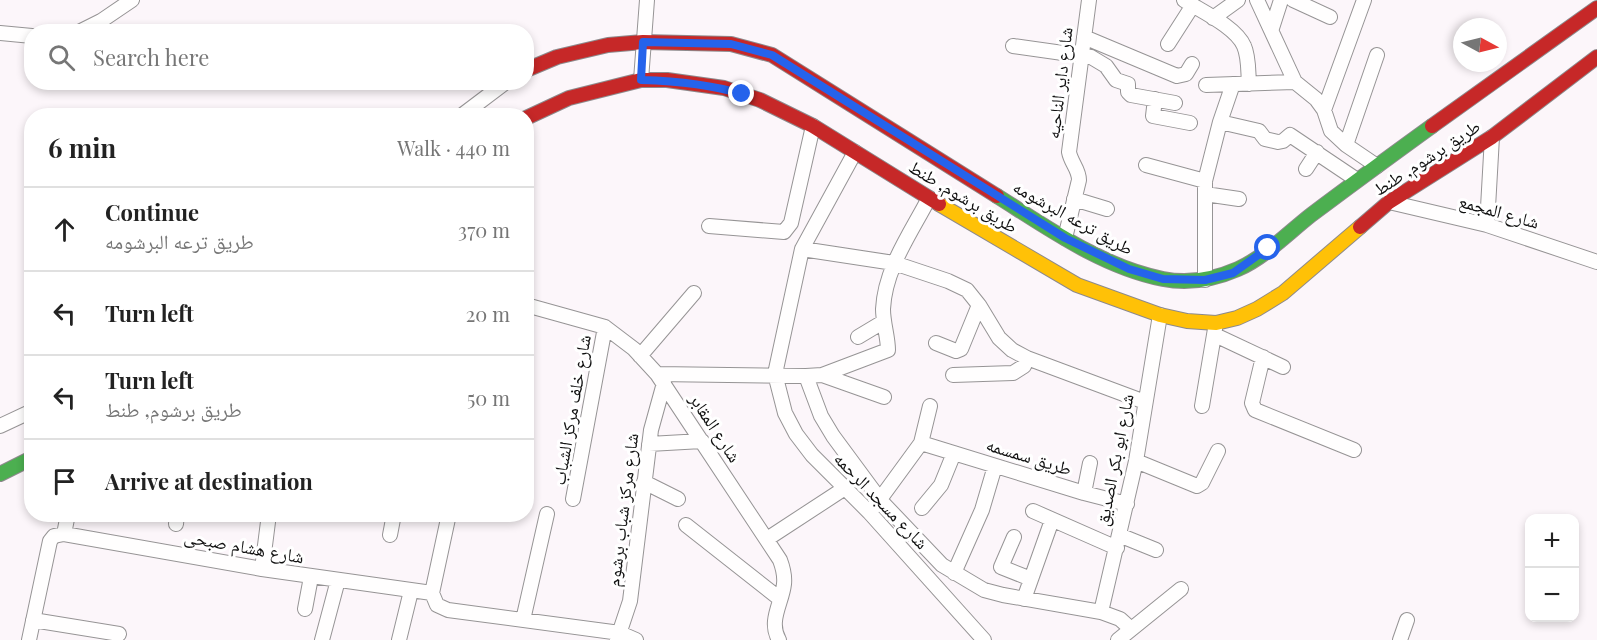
<!DOCTYPE html>
<html lang="en">
<head>
<meta charset="utf-8">
<style>
  :root { --surface:#fff; --page:#f6f6f6; --text:#222; --muted:#767676; --line:#e0e0e0 }
  body { margin:0; font-family:"Playfair Display","Noto Naskh Arabic",serif; background:var(--page); color:var(--text) }
  .controls { position:absolute; right:18px; bottom:18px; display:grid; overflow:hidden; border-radius:12px; box-shadow:0 3px 9px #0003 }
  .controls button { width:54px; height:54px; display:grid; place-items:center; padding:0; border:0; border-bottom:2px solid var(--line); background:var(--surface); color:var(--text); font:30px sans-serif }
  .compass { position:absolute; left:1453px; top:18px; width:54px; height:54px; border-radius:50%; background:var(--surface); box-shadow:0 3px 9px #0003; rotate:97deg }
  .stop { position:absolute; width:18px; height:18px; margin:-14px; border:4px solid #2563eb; border-radius:50%; background:#fff }
  .stop.end { background:#2563eb; border-color:#fff; box-shadow:0 2px 6px #0008 }
  .list { margin:0; padding:0; list-style:none }
  h2 { display:flex; justify-content:space-between; align-items:center; height:78px; margin:0; padding:0 24px; font-size:26px }
  h2 small { font-size:20px; font-weight:400; color:var(--muted) }
  .list li { display:grid; grid-template-columns:39px 1fr auto; gap:18px; align-items:center; box-sizing:border-box; height:84px; padding:0 24px; border-top:2px solid var(--line) }
  .list b { display:block; font-size:22px; white-space:nowrap }
  .list p { margin:0; font-size:20px; white-space:nowrap; color:var(--muted) }
  .list em { font-size:20px; font-style:normal; color:var(--muted) }
  .icon { flex:none; width:33px; height:33px; fill:none; stroke:currentColor; stroke-width:2; stroke-linecap:round; stroke-linejoin:round }
  .map { position:relative; flex:none; width:1597px; height:640px; overflow:hidden }
  .search { position:absolute; background:var(--surface); box-shadow:0 3px 9px #0003; left:24px; top:24px; width:510px; height:66px; display:flex; align-items:center; gap:15px; box-sizing:border-box; padding:0 21px; border-radius:24px; color:var(--muted); font-size:22px }
  .panel { position:absolute; background:var(--surface); box-shadow:0 3px 9px #0003; left:24px; top:108px; width:510px; height:414px; border-radius:24px }
  .map>svg:first-child { display:block }
</style>
</head>
<body>
<div class="map">
<svg width="1597" height="640" viewBox="0 0 1597 640">
  <rect width="100%" height="100%" fill="#fcf6fa"/>
  <g fill="none" stroke-linecap="round" stroke-linejoin="round">
    <defs>
      <path id="street" d="M 1184,0 C 1201,11 1236,27 1244,46 C 1249,57 1248,71 1249,84
        M 1257,0 L 1295,82 L 1316,99 L 1324,110 L 1331,131 L 1346,145 L 1377,166
        M 1293,0 L 1330,17
        M 1213,18 L 1238,0
        M 1272,28 L 1281,0
        M 79,32 L 101,21 L 132,0
        M 0,33 L 32,36
        M 1084,37 L 1177,76 L 1186,74 L 1192,64
        M 1168,44 L 1193,5
        M 1013,46 L 1091,57 L 1106,66 L 1116,80 L 1128,84 L 1128,92 L 1131,95 L 1175,103
        M 641,80 L 647,0
        M 1206,85 L 1295,82
        M 1155,99 L 1153,116 L 1190,123
        M 1324,110 L 1364,0
        M 461,116 L 506,82
        M 1220,122 L 1259,131 L 1265,139 L 1278,142 L 1283,141 L 1290,135 L 1357,180
        M 1346,145 L 1377,55
        M 855,152 L 802,249 L 775,374 L 785,413 L 796,434 L 812,455 L 869,512 L 984,640
        M 1146,165 L 1205,181
        M 1306,169 L 1317,152
        M 1205,194 L 1239,199
        M 1074,199 L 1107,209
        M 1389,202 L 1487,225 L 1597,262
        M 1487,225 L 1492,137
        M 709,226 L 784,232 L 791,223 L 813,126
        M 1065,238 L 1079,180 C 1079,169 1071,163 1069,152 L 1089,0
        M 802,249 L 894,263 L 948,281 L 967,290 L 979,305 L 999,338 L 1012,350 L 1027,358 L 1145,402
        M 1205,280 L 1205,181 L 1220,122 L 1233,84
        M 526,305 L 605,327 L 634,349 L 657,374 L 780,560 C 783,568 785,575 784,584 C 782,603 768,621 779,640
        M 1215,335 L 1283,367
        M 858,337 L 883,322
        M 936,343 L 956,351 L 961,349 L 979,305
        M 640,356 L 694,293
        M 1263,357 L 1252,403 L 1255,410 L 1354,450
        M 657,374 L 806,376 L 822,375 L 888,350 C 888,337 883,323 883,309 C 885,268 911,233 929,198
        M 822,375 L 884,397
        M 953,375 L 1013,373 L 1024,366 L 1027,358
        M 806,376 L 821,416 L 833,436 L 881,501 L 942,565 L 984,590 L 1003,595 L 1101,612 L 1120,619 L 1131,629
        M 1202,406 L 1216,323
        M 0,426 L 32,411
        M 921,443 L 1084,493 L 1127,504
        M 649,444 L 702,441
        M 1136,461 L 1197,486 L 1202,483 L 1218,451
        M 644,482 L 678,499
        M 1084,493 L 1090,463
        M 573,499 L 605,327
        M 875,506 L 921,443 L 930,406
        M 922,508 L 941,485 L 954,453
        M 1033,511 L 1117,548
        M 449,514 L 432,593 L 437,605 L 448,610 L 620,633 L 636,640
        M 176,524 L 177,514
        M 686,525 L 780,599
        M 64,534 L 68,514
        M 390,535 L 394,514
        M 1119,535 L 1156,550
        M 1014,537 L 1001,567 L 1031,579
        M 767,539 L 845,488
        M 262,569 L 269,514
        M 954,573 L 982,510 L 995,466
        M 1024,599 L 1052,520
        M 305,609 L 311,577
        M 1101,612 L 1136,461 L 1160,315
        M 33,620 L 119,634
        M 523,620 L 547,514
        M 29,640 L 50,541 L 54,536 L 64,534 L 262,569 L 432,593
        M 322,640 L 338,580
        M 399,640 L 411,591
        M 617,640 L 630,601 L 651,430 L 664,383
        M 1118,640 L 1181,589
        M 1400,640 L 1407,620"/>
      <path id="fast" d="M 997,196 C 1048,228 1102,267 1163,279 C 1188,284 1215,279 1238,269 C 1265,257 1288,233 1311,215 C 1351,185 1392,155 1432,126
        M 0,474 L 32,458"/>
      <path id="slow" d="M 939,204 L 1077,285 L 1160,315 L 1187,321 L 1216,323 L 1237,318 L 1257,309 L 1283,293 L 1360,227"/>
      <path id="jam" d="M 526,70 L 557,57 L 608,45 L 643,42 L 731,44 L 772,55 L 997,196
        M 526,118 L 569,98 L 641,80 L 667,80 L 724,88 L 760,100 L 813,126 L 939,204
        M 1432,126 L 1597,8
        M 1360,227 L 1389,202 L 1492,137 L 1597,57"/>
    </defs>
    <use href="#street" stroke="#969495" stroke-width="16"/>
    <use href="#fast" stroke="#8d8a8c" stroke-width="16"/>
    <use href="#slow" stroke="#8d8a8c" stroke-width="16"/>
    <use href="#jam" stroke="#8d8a8c" stroke-width="16"/>
    <use href="#street" stroke="#fffefe" stroke-width="14"/>
    <use href="#fast" stroke="#4caf50" stroke-width="14"/>
    <use href="#slow" stroke="#ffc107" stroke-width="14"/>
    <use href="#jam" stroke="#c62828" stroke-width="14"/>
  </g>
  <g fill="none" stroke-linecap="round" stroke-linejoin="round">
    <path stroke="#2563eb" stroke-width="8" d="M 742,94 C 709,84 675,81 641,80 L 643,42 L 731,44 L 772,55 L 1065,238 L 1129,269 L 1163,279 L 1205,280 L 1233,273 L 1268,248"/>
  </g>
  <g text-anchor="middle" stroke-width="6" stroke-linejoin="round" paint-order="stroke">
    <g font-size="18" fill="#101010" stroke="#fff">
      <text transform="translate(1060 83) rotate(-83)" y="6">شارع داير الناحيه</text>
      <text transform="translate(1427 158) rotate(-33)" y="6">طريق برشوم, طنط</text>
      <text transform="translate(963 197) rotate(31)" y="6">طريق برشوم, طنط</text>
      <text transform="translate(1499 212) rotate(16)" y="6">شارع المجمع</text>
      <text transform="translate(1073 218) rotate(29)" y="6">طريق ترعه البرشومه</text>
      <text transform="translate(572 410) rotate(-80)" y="6">شارع خلف مركز الشباب</text>
      <text transform="translate(715 428) rotate(57)" y="6">شارع المقابر</text>
      <text transform="translate(1029 457) rotate(17)" y="6">طريق سمسمه</text>
      <text transform="translate(1115 460) rotate(-79)" y="6">شارع ابو بكر الصديق</text>
      <text transform="translate(881 501) rotate(46)" y="6">شارع مسجد الرحمه</text>
      <text transform="translate(623 510) rotate(-83)" y="6">شارع مركز شباب برشوم</text>
      <text transform="translate(244 547) rotate(10)" y="6">شارع هشام صبحى</text>
    </g>
  </g>
</svg>
<div class="controls">
<button>+</button>
<button>−</button>
</div>
<svg class="compass" viewBox="-18 -18 36 36"><path d="M0-13l5 13h-10z" fill="#e53935"/><path d="M0 13l5-13h-10z" fill="#767676"/></svg>
<div class="stop" style="left:1268px;top:248px"></div>
<div class="stop end" style="left:742px;top:94px"></div>
<div class="search"><svg class="icon" aria-label="search" viewBox="0 0 24 24"><circle cx="10" cy="10" r="6"/><path d="M15 15l6 6"/></svg>Search here</div>
<section class="panel">
<h2>6 min<small>Walk · 440 m</small></h2>
<ul class="list">
<li><svg class="icon" aria-label="ahead" viewBox="0 0 24 24"><path d="M12 20V5M6 11l6-6 6 6"/></svg><div><b>Continue</b><p>طريق ترعه البرشومه</p></div><em>370 m</em></li>
<li><svg class="icon" aria-label="left" viewBox="0 0 24 24"><path d="M17 20v-9H6M10 6l-5 5 5 5"/></svg><div><b>Turn left</b></div><em>20 m</em></li>
<li><svg class="icon" aria-label="left" viewBox="0 0 24 24"><path d="M17 20v-9H6M10 6l-5 5 5 5"/></svg><div><b>Turn left</b><p>طريق برشوم, طنط</p></div><em>50 m</em></li>
<li><svg class="icon" aria-label="arrive" viewBox="0 0 24 24"><path d="M6 21V4h12l-3 4 3 4H6"/></svg><div><b>Arrive at destination</b></div></li>
</ul>
</section>
</div>
</body>
</html>
